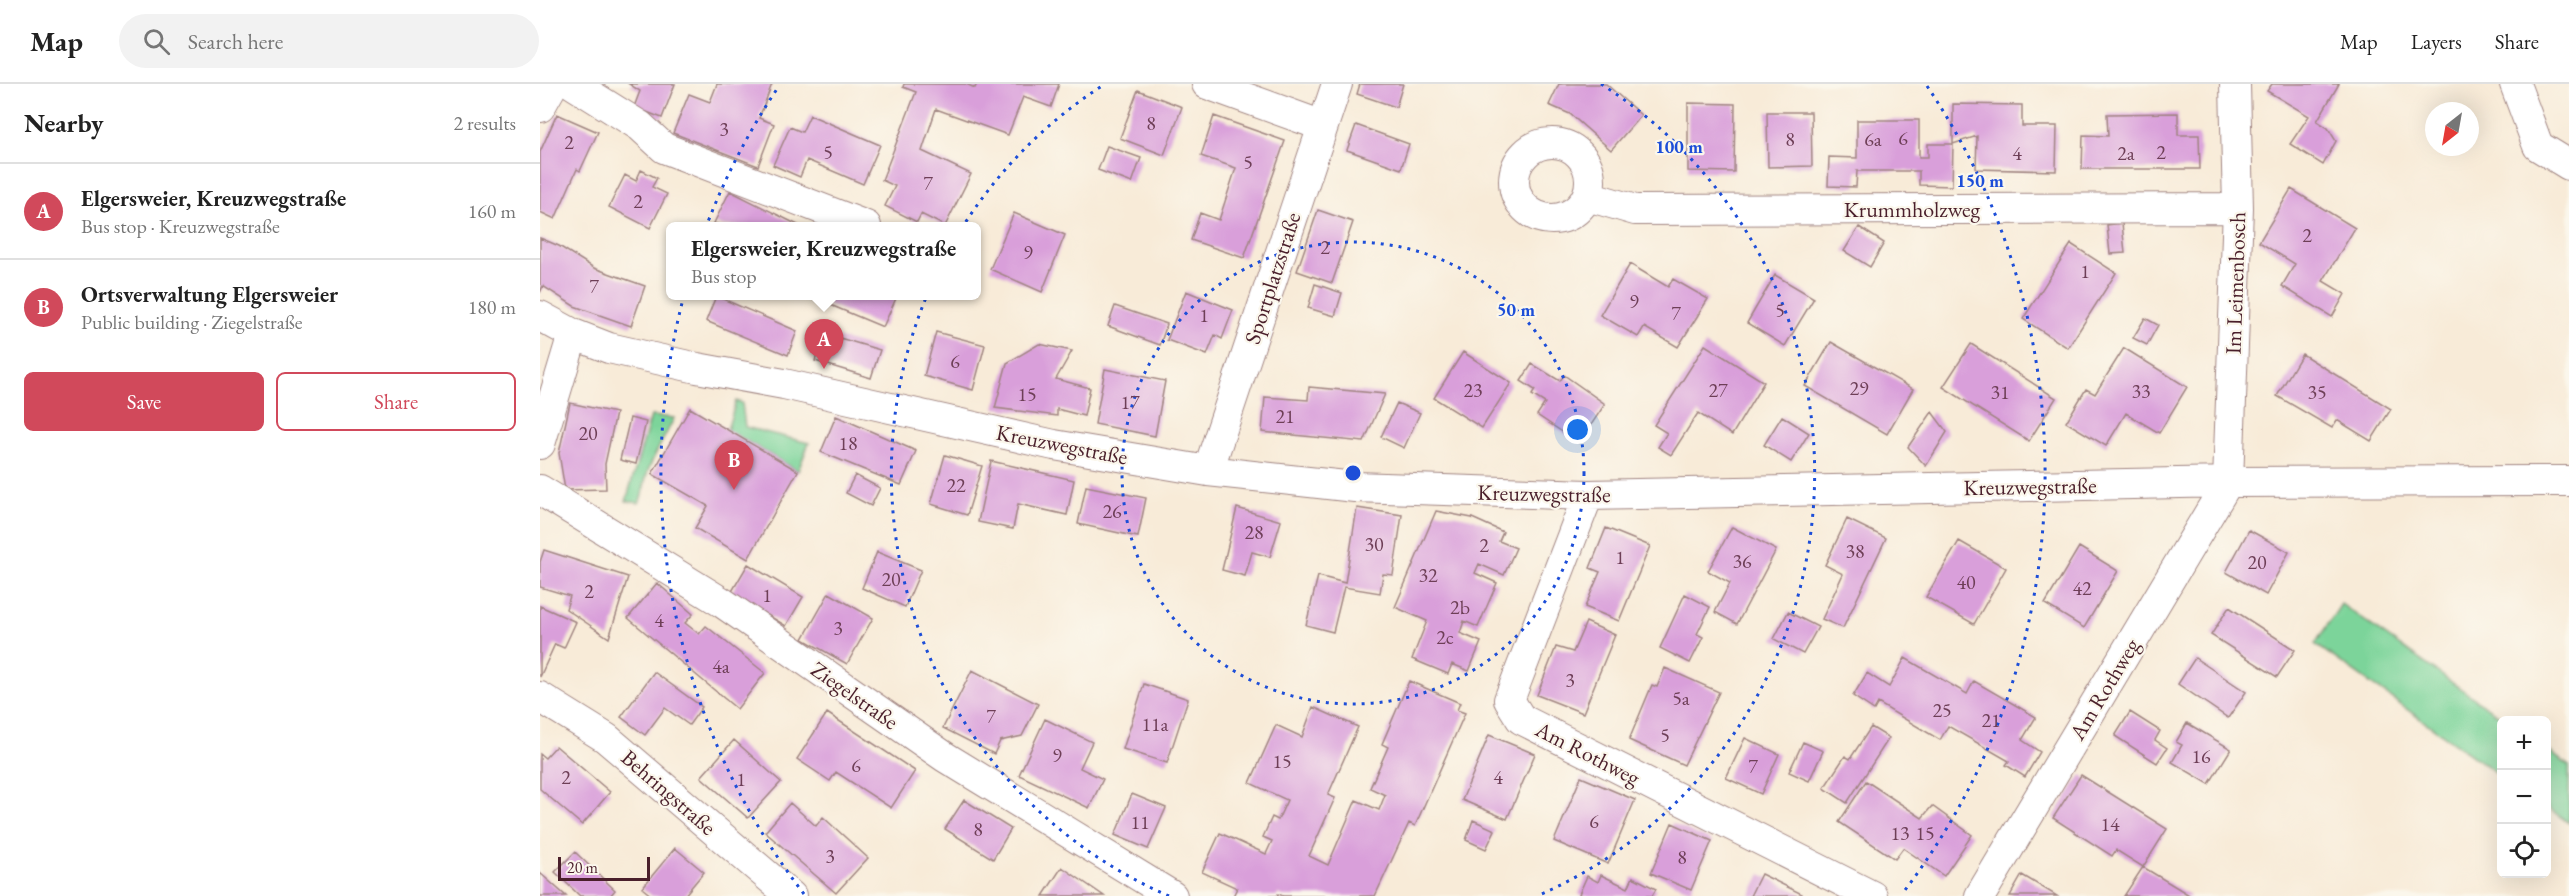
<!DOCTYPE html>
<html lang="en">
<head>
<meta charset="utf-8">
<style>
  :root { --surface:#fff; --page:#f2f2f2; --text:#222; --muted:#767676; --line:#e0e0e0; --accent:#d1495b }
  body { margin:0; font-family:"EB Garamond",serif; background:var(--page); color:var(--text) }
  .controls { position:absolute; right:18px; bottom:18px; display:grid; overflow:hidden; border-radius:9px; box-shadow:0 6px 24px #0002 }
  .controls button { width:54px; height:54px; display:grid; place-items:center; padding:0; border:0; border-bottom:2px solid var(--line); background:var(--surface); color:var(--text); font:30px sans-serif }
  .compass { position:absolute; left:1885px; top:18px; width:54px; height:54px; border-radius:50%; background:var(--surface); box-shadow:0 6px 24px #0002; rotate:211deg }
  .scale { position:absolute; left:18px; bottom:15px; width:92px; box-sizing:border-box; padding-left:6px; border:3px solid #4a1f2b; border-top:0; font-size:16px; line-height:21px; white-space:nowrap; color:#4a1f2b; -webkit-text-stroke:4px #fbf7ec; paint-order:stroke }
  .you { position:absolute; left:1038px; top:346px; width:21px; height:21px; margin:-15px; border:4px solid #fff; border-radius:50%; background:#1a73e8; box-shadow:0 0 0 9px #1a73e833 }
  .badge { display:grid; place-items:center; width:39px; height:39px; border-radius:50%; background:var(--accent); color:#fff; font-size:20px; font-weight:700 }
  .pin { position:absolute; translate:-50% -50px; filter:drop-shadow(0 2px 3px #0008) }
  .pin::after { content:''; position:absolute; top:32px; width:21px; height:18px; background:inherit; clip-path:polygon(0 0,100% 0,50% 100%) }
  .popup { position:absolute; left:126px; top:138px; width:315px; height:78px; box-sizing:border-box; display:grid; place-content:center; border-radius:9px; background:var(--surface); filter:drop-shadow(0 2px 4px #0005); font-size:20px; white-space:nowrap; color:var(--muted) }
  .popup b { font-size:22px; color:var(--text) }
  .popup::after { content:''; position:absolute; left:50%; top:100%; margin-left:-12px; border:12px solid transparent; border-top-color:var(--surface) }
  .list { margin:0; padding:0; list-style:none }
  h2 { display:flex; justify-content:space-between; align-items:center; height:78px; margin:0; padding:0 24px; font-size:26px }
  h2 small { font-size:20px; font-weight:400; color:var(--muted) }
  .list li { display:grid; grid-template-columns:39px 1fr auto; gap:18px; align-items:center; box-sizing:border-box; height:96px; padding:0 24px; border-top:2px solid var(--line) }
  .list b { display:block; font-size:22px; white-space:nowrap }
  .list p { margin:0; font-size:20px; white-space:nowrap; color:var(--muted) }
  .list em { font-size:20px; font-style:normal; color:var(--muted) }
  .actions { display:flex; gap:12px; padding:18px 24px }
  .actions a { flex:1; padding:14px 0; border:2px solid var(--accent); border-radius:9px; text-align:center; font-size:21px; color:var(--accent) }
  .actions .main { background:var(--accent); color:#fff }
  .icon { flex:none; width:33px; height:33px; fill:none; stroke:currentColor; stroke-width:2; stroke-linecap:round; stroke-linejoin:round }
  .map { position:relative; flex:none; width:2029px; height:812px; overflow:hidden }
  header { display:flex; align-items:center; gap:36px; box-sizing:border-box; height:84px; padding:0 30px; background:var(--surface); border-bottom:2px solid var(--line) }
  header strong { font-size:28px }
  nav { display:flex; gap:33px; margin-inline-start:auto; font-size:21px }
  .search { width:420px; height:54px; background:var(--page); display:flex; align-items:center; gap:15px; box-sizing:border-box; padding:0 21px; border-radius:33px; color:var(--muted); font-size:22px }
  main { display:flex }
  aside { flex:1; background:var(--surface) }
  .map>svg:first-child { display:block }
</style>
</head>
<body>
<header>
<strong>Map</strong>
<div class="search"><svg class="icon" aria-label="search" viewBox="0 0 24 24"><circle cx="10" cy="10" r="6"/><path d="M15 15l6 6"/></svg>Search here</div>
<nav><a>Map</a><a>Layers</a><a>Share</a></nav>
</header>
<main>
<aside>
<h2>Nearby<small>2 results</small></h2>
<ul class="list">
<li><span class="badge">A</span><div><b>Elgersweier, Kreuzwegstraße</b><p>Bus stop · Kreuzwegstraße</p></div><em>160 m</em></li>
<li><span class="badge">B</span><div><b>Ortsverwaltung Elgersweier</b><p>Public building · Ziegelstraße</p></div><em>180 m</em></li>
</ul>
<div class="actions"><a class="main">Save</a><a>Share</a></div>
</aside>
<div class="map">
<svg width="2029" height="812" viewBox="0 0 2029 812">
  <rect width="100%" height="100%" fill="#fbf7ec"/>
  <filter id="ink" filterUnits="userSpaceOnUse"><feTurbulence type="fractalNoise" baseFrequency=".0167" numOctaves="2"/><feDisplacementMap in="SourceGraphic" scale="12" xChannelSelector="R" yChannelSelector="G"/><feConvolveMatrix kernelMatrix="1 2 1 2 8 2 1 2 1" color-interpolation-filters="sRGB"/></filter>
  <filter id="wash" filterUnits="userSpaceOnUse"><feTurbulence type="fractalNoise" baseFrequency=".008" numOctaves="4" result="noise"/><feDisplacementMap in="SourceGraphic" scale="24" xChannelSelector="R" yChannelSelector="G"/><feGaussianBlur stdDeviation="1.35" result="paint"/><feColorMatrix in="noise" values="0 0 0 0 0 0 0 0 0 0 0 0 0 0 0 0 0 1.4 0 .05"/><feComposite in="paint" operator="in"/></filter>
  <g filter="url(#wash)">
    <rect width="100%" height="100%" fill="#f8ebd8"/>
    <path fill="#7cd49a" stroke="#637a62" stroke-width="1.5" d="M 196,317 L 202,319 L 205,343 L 269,359 L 258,387 L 187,346 Z
      M 111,332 L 134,334 C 127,350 117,365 110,382 C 104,394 105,406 99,419 L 86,417 Z
      M 1801,520 L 1965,636 L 1962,636 L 1961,692 L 1775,560 Z
      M 2007,666 L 2029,682 L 2029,739 L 2007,723 Z"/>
    <g id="blocks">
      <path fill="#d99fda" d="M 89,0 L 135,0 L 122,34 L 94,23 L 100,7 Z
        M 177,0 L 232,0 L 219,34 L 234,40 L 218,82 L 133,49 L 149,10 L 170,18 Z
        M 364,0 L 426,0 L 435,4 L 437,0 L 519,0 L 511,23 L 483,13 L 468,51 L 396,25 L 382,67 L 431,90 L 405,142 L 381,130 L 377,138 L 345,122 L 355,102 L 342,96 L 376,8 L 363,3 Z
        M 820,0 L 863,0 L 856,23 L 817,10 Z
        M 1019,0 L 1066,0 L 1101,31 L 1071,66 L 1030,30 L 1009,21 Z
        M 1732,0 L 1799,0 L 1777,37 L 1788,44 L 1796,57 L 1783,81 L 1750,60 L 1769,32 L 1727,7 Z
        M 598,6 L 642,23 L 624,71 L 580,54 Z
        M 1148,19 L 1195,20 L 1194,88 L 1148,87 Z
        M 1413,20 L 1482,21 L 1482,42 L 1517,42 L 1516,87 L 1436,85 L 1437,52 L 1413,60 Z
        M 1227,28 L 1271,28 L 1272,82 L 1228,83 Z
        M 1638,29 L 1638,51 L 1659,51 L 1660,85 L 1542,85 L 1543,51 L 1568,52 L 1567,30 Z
        M 17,30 L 58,48 L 40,87 L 37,85 L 15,135 L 0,128 L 0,68 Z
        M 270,31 L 340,61 L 323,100 L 267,76 L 260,93 L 233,81 L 250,43 L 262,48 Z
        M 674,32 L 745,57 L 704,174 L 651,156 L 660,129 L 679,136 L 696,84 L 661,72 Z
        M 1317,36 L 1379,36 L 1379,73 L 1388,73 L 1388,60 L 1413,60 L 1412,102 L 1379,101 L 1379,87 L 1317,87 L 1316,103 L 1288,102 L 1289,73 L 1317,74 Z
        M 816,41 L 869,60 L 861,85 L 807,66 Z
        M 567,62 L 601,74 L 592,99 L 558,86 Z
        M 101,86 L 117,94 L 112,103 L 127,110 L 110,144 L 69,123 L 85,91 L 96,97 Z
        M 1751,105 L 1815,144 L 1783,197 L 1805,210 L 1792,233 L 1742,202 L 1755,180 L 1719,158 Z
        M 190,107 L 260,142 L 182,142 L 174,139 Z
        M 778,126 L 813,138 L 792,199 L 757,187 Z
        M 474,129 L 525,151 L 502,208 L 450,185 Z
        M 1582,139 L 1585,169 L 1570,170 L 1567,141 Z
        M 1319,143 L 1344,159 L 1330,183 L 1304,167 Z
        M 0,154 L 19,162 L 54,184 L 105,202 L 91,242 L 34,222 L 3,202 L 0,209 Z
        M 1531,160 L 1576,189 L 1528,264 L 1483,235 Z
        M 1090,180 L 1128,203 L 1133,195 L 1168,215 L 1138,263 L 1104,243 L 1098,253 L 1060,231 Z
        M 1235,191 L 1274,214 L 1245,262 L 1207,239 Z
        M 775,200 L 802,209 L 795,232 L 768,224 Z
        M 646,207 L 693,226 L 682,255 L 675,251 L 667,271 L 627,256 Z
        M 176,212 L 257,247 L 248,271 L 166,237 Z
        M 291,212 L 357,212 L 343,243 L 288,220 Z
        M 575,222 L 627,240 L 620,261 L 568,242 Z
        M 1605,234 L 1618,241 L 1607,261 L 1593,254 Z
        M 396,248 L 445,261 L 433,306 L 384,292 Z
        M 283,249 L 340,266 L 331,294 L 275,277 Z
        M 1291,258 L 1373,305 L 1347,350 L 1265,302 Z
        M 499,260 L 532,267 L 516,295 L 550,304 L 544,332 L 517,325 L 517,332 L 455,324 L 467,279 Z
        M 1431,260 L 1516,314 L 1489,357 L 1403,303 Z
        M 1165,261 L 1224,298 L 1192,351 L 1158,329 L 1131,371 L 1118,363 L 1127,349 L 1114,341 Z
        M 1584,264 L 1647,303 L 1619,349 L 1586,329 L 1566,362 L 1526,338 L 1546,305 L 1555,310 Z
        M 923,268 L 971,299 L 942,344 L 894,314 Z
        M 1762,270 L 1851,325 L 1831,357 L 1797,336 L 1792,344 L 1737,312 Z
        M 992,280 L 1020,297 L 1024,291 L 1065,320 L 1039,359 L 997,331 L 1005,319 L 992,311 L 995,306 L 981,297 Z
        M 565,285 L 625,297 L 615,352 L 555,340 Z
        M 769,303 L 845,310 L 824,358 L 722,348 L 725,313 L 768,316 Z
        M 30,319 L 76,329 L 65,380 L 66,405 L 25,406 L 19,369 Z
        M 857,319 L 880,329 L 864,364 L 841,353 Z
        M 150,324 L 258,387 L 208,475 L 155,444 L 168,422 L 112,390 Z
        M 1392,328 L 1407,348 L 1386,382 L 1368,363 Z
        M 296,332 L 376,367 L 361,401 L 281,368 Z
        M 1242,332 L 1269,349 L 1251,378 L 1224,361 Z
        M 90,334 L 106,338 L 96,380 L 80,376 Z
        M 405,371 L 442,382 L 427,431 L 391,420 Z
        M 451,377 L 534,396 L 527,431 L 478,420 L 473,445 L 438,438 Z
        M 315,391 L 340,404 L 331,422 L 306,409 Z
        M 546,402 L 606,414 L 598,453 L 538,440 Z
        M 697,424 L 741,437 L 730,473 L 712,468 L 705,492 L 682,486 Z
        M 817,424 L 862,431 L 853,491 L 843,490 L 840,509 L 804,503 L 793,548 L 766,541 L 778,492 L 805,499 Z
        M 896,427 L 932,434 L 963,448 L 959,457 L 976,464 L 964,491 L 939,480 L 935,489 L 957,499 L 938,543 L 924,537 L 920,549 L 941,558 L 929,587 L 912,580 L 908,590 L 872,575 L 887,537 L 855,523 Z
        M 1307,435 L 1346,454 L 1303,544 L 1282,535 L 1303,490 L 1285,481 Z
        M 1192,443 L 1236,466 L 1197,540 L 1175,528 L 1190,499 L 1168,487 Z
        M 1066,444 L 1110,462 L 1079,537 L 1045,523 L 1060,488 L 1050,484 Z
        M 1709,446 L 1749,468 L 1726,511 L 1686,488 Z
        M 1419,457 L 1466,484 L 1434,540 L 1386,513 Z
        M 1539,463 L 1578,487 L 1544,544 L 1505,520 Z
        M 4,466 L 88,493 L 69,554 L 26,525 L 30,512 L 0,503 L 0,478 Z
        M 337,468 L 381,486 L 365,523 L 322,504 Z
        M 208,480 L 263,513 L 246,542 L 191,509 Z
        M 117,499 L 153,530 L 145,539 L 159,550 L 166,542 L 225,589 L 197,625 L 88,534 Z
        M 289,509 L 333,534 L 307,580 L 263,555 Z
        M 1145,510 L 1170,523 L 1157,550 L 1163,553 L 1150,579 L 1120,564 Z
        M 0,522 L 36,538 L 24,564 L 15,560 L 0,593 Z
        M 1689,523 L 1755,566 L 1737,593 L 1671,551 Z
        M 1248,528 L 1278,543 L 1263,570 L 1234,555 Z
        M 1046,538 L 1075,551 L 1043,629 L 997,611 L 1016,563 L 1033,568 Z
        M 1365,574 L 1427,610 L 1434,597 L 1496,633 L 1482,656 L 1500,668 L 1485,693 L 1466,681 L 1469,677 L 1408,642 L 1400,656 L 1338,619 L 1334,626 L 1313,612 L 1327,589 L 1349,603 Z
        M 1655,574 L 1706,608 L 1688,634 L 1638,600 Z
        M 1125,584 L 1179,608 L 1144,681 L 1089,656 L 1112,601 L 1117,603 Z
        M 432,586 L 498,620 L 482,652 L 460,657 L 454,670 L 403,644 Z
        M 114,588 L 162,623 L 149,641 L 125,624 L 105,651 L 81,633 Z
        M 869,597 L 920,619 L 917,626 L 925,629 L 875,742 L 869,739 L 835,812 L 743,812 L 738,810 L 737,812 L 693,812 L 697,804 L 662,788 L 680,749 L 726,770 L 732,757 L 723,753 L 732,733 L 738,736 L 747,716 L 710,699 L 736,641 L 762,653 L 773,623 L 818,643 L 788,711 L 795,714 L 769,772 L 788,781 L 816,716 L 839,726 L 845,711 L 830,704 L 848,663 L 842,660 Z
        M 604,600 L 648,615 L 627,679 L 583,665 Z
        M 1590,628 L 1620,647 L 1615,656 L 1627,664 L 1617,679 L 1575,652 Z
        M 287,629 L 375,687 L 351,724 L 296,688 L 290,697 L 257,675 Z
        M 505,635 L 552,658 L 540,684 L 563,695 L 549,724 L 479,691 Z
        M 1647,639 L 1691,665 L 1669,700 L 1632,678 L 1642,661 L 1636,658 Z
        M 1331,643 L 1349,654 L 1307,719 L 1284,704 L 1305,672 L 1310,675 Z
        M 949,651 L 995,670 L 967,735 L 922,716 Z
        M 1205,654 L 1239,670 L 1221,710 L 1186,694 Z
        M 194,656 L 241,698 L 208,734 L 161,693 Z
        M 1263,658 L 1283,667 L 1269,697 L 1249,688 Z
        M 16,662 L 70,708 L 42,741 L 0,705 L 0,670 L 5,674 Z
        M 1541,691 L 1627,745 L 1603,783 L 1576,766 L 1572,772 L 1513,734 Z
        M 1041,693 L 1095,716 L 1068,780 L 1014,757 Z
        M 1326,697 L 1382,734 L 1392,722 L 1432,751 L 1404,792 L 1363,764 L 1355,775 L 1299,738 Z
        M 592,710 L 626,724 L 608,765 L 575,751 Z
        M 424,716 L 471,745 L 453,775 L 405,745 Z
        M 250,719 L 276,742 L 283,733 L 328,774 L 296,809 L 225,748 Z
        M 933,736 L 955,746 L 946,765 L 926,756 Z
        M 1132,739 L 1172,757 L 1151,806 L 1111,789 Z
        M 135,764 L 164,788 L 144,812 L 112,812 L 102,804 Z
        M 35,768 L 75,806 L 70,812 L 40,812 L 15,788 Z
        M 522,783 L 564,812 L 503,812 Z
        M 1603,783 L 1651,812 L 1584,812 Z
        M 0,789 L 26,812 L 0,812 Z
        M 1221,790 L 1262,810 L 1261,812 L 1210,812 Z
        M 1061,791 L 1088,804 L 1093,793 L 1116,805 L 1112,812 L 1042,812 L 1039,810 L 1047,792 L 1058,798 Z
        M 1482,791 L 1517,812 L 1470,812 Z"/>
    </g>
  </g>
  <g filter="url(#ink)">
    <use href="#blocks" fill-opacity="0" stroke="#a18582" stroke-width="1.5"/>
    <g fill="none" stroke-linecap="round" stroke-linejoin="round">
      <defs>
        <path id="street" d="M 33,0 L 100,42 L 124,64 L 326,142
          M 667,0 L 783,42
          M 1975,0 L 1998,62 L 2029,81
          M 0,23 L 13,0
          M974 97a38 38 0 1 1 76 0a38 38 0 1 1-76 0Z
          M 1048,112 L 1095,126 L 1698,124
          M 0,232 L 33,250 L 69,264 L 157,284 L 244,300 L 514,361 L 668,387 L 815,403 L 1048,411 L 1688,398 L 2029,397
          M 0,360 L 33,250
          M 668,387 L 797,0
          M 0,406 L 183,519 L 405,673 L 632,812
          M 1048,411 L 969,616 L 981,635 L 1332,812
          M 0,613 L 66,654 L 251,812
          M 1440,812 L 1688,398 L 1698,124 L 1695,0"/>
      </defs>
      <use href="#street" stroke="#a18582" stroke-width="32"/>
      <use href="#street" stroke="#fff" stroke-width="30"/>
    </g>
  </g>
  <g fill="none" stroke="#1d4ed8" stroke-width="3" stroke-dasharray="3 6">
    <circle cx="813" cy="389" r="231"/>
    <path d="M629 812A461 461 0 0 1 565 0M1061 0A461 461 0 0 1 997 812"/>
    <path d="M264 810A692 692 0 0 1 239 2M1387 2A692 692 0 0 1 1362 810"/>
  </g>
  <g text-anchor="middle" stroke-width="4.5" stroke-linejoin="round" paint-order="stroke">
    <g font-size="20" fill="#6e3f57">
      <text x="611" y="46">8</text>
      <text x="184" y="52">3</text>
      <text x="1363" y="61">6</text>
      <text x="1250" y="62">8</text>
      <text x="1333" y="62">6a</text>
      <text x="29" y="65">2</text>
      <text x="288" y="75">5</text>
      <text x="1621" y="75">2</text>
      <text x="1477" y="76">4</text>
      <text x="1586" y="76">2a</text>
      <text x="708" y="85">5</text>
      <text x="388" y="106">7</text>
      <text x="98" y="124">2</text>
      <text x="1767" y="158">2</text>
      <text x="785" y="170">2</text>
      <text x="488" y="175">9</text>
      <text x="1545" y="194">1</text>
      <text x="54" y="209">7</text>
      <text x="1094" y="224">9</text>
      <text x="1240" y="233">5</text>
      <text x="1136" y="236">7</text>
      <text x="664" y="238">1</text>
      <text x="415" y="284">6</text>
      <text x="1319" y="311">29</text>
      <text x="933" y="313">23</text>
      <text x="1178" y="313">27</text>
      <text x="1601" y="314">33</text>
      <text x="1460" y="315">31</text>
      <text x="1777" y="315">35</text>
      <text x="487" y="317">15</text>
      <text x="590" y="325">17</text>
      <text x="745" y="339">21</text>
      <text x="48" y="356">20</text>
      <text x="308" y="366">18</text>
      <text x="416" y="408">22</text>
      <text x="572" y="434">26</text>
      <text x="714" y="455">28</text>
      <text x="834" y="467">30</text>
      <text x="944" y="468">2</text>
      <text x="1315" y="474">38</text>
      <text x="1080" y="480">1</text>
      <text x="1202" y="484">36</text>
      <text x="1717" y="485">20</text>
      <text x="888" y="498">32</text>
      <text x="351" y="502">20</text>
      <text x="1426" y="505">40</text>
      <text x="1542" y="511">42</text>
      <text x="49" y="514">2</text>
      <text x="227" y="518">1</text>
      <text x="920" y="530">2b</text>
      <text x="119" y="543">4</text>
      <text x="298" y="551">3</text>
      <text x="905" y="560">2c</text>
      <text x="181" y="589">4a</text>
      <text x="1030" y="603">3</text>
      <text x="1141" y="621">5a</text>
      <text x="1402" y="633">25</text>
      <text x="451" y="639">7</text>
      <text x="1451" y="643">21</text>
      <text x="615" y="647">11a</text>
      <text x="1125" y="658">5</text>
      <text x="517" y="678">9</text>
      <text x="1661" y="679">16</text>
      <text x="742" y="684">15</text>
      <text x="316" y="688">6</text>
      <text x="1213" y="689">7</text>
      <text x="26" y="700">2</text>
      <text x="958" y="700">4</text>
      <text x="201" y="702">1</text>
      <text x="1054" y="744">6</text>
      <text x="600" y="745">11</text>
      <text x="1570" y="747">14</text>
      <text x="438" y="752">8</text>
      <text x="1360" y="756">13</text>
      <text x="1385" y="756">15</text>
      <text x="290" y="779">3</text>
      <text x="1142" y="780">8</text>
    </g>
    <g font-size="22" fill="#4a1f2b" stroke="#fbf7ec">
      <text x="1372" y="133">Krummholzweg</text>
      <text transform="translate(732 194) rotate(-72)" y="8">Sportplatzstraße</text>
      <text transform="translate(1695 199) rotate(-88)" y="8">Im Leimenbosch</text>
      <text transform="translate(522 360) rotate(11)" y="8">Kreuzwegstraße</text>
      <text transform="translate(1490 402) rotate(-1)" y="8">Kreuzwegstraße</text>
      <text transform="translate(1004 409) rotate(1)" y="8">Kreuzwegstraße</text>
      <text transform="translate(1564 605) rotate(-59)" y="8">Am Rothweg</text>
      <text transform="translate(315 611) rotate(35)" y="8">Ziegelstraße</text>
      <text transform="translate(1048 669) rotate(27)" y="8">Am Rothweg</text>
      <text transform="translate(129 708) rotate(41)" y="8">Behringstraße</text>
    </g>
  </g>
  <circle cx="813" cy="389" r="9" fill="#1d4ed8" stroke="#fbf7ec" stroke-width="3"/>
  <g font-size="18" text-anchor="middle" font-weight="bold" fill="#1d4ed8" stroke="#fbf7ec" stroke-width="4.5" stroke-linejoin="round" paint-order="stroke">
    <text x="1139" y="69">100 m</text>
    <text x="1440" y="103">150 m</text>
    <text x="976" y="232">50 m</text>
  </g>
</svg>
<div class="controls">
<button>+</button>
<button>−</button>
<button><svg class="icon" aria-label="locate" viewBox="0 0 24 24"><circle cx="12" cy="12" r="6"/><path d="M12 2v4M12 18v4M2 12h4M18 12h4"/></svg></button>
</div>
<svg class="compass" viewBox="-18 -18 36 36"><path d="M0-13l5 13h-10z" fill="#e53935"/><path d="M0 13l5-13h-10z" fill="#767676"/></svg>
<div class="scale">20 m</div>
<div class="you"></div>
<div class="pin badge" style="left:284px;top:285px">A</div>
<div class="popup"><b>Elgersweier, Kreuzwegstraße</b>Bus stop</div>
<div class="pin badge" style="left:194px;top:406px">B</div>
</div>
</main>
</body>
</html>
